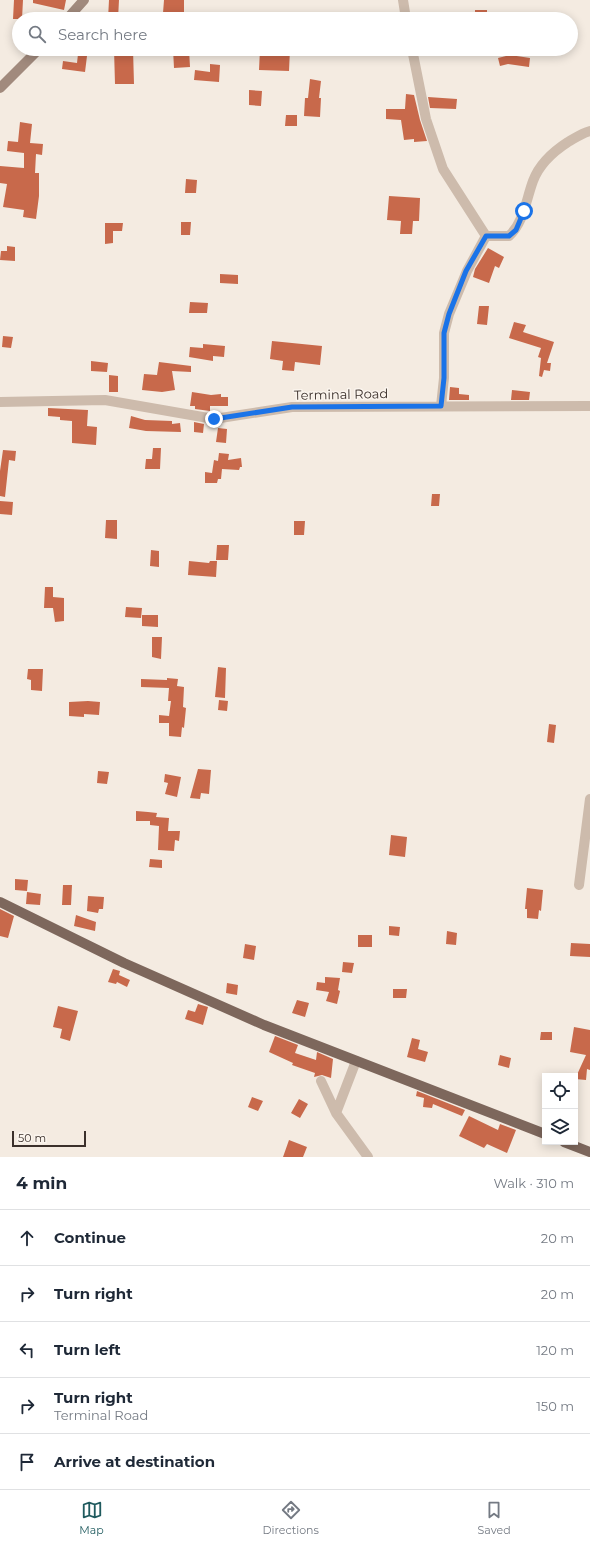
<!DOCTYPE html>
<html lang="en">
<head>
<meta charset="utf-8">
<style>
  :root { --surface:#fff; --page:#f6f6f7; --text:#1f2937; --muted:#747a83; --line:#e0e1e3; --accent:#1f5a5e }
  body { margin:0; font-family:Montserrat,sans-serif; background:var(--page); color:var(--text) }
  .controls { position:absolute; right:12px; bottom:12px; display:grid; overflow:hidden; border-radius:0px; box-shadow:0 2px 10px #0003 }
  .controls button { width:36px; height:36px; display:grid; place-items:center; padding:0; border:0; border-bottom:1px solid var(--line); background:var(--surface); color:var(--text); font:20px sans-serif }
  .scale { position:absolute; left:12px; bottom:10px; width:74px; box-sizing:border-box; padding-left:4px; border:2px solid #3b302b; border-top:0; font-size:11px; line-height:14px; white-space:nowrap; color:#3b302b; -webkit-text-stroke:3px #fbf5ee; paint-order:stroke }
  .stop { position:absolute; width:12px; height:12px; margin:-9px; border:3px solid #1a73e8; border-radius:50%; background:#fff }
  .stop.end { background:#1a73e8; border-color:#fff; box-shadow:0 1px 4px #0008 }
  .list { margin:0; padding:0; list-style:none }
  h2 { display:flex; justify-content:space-between; align-items:center; height:52px; margin:0; padding:0 16px; font-size:17px }
  h2 small { font-size:13px; font-weight:400; color:var(--muted) }
  .list li { display:grid; grid-template-columns:26px 1fr auto; gap:12px; align-items:center; box-sizing:border-box; height:56px; padding:0 16px; border-top:1px solid var(--line) }
  .list b { display:block; font-size:15px; white-space:nowrap }
  .list p { margin:0; font-size:13px; white-space:nowrap; color:var(--muted) }
  .list em { font-size:13px; font-style:normal; color:var(--muted) }
  .icon { flex:none; width:22px; height:22px; fill:none; stroke:currentColor; stroke-width:2; stroke-linecap:round; stroke-linejoin:round }
  .map { position:relative; flex:none; width:590px; height:1157px; overflow:hidden }
  .search { position:absolute; background:var(--surface); box-shadow:0 2px 10px #0003; left:12px; right:12px; top:12px; height:44px; display:flex; align-items:center; gap:10px; box-sizing:border-box; padding:0 14px; border-radius:22px; color:var(--muted); font-size:15px }
  .sheet { height:332px; background:var(--surface) }
  nav { display:flex; justify-content:space-around; align-items:center; box-sizing:border-box; height:56px; border-top:1px solid var(--line); background:var(--surface); font-size:11px; color:var(--muted) }
  nav a { display:grid; justify-items:center; gap:2px }
  nav .on { color:var(--accent) }
  .map>svg:first-child { display:block }
</style>
</head>
<body>
<div class="map">
<svg width="590" height="1157" viewBox="0 0 590 1157">
  <rect width="100%" height="100%" fill="#f4ebe1"/>
  <path fill="#c8694b" d="M 14,0 L 23,0 L 22,19 L 13,19 Z
    M 33,0 L 66,0 L 64,10 L 33,3 Z
    M 109,0 L 119,0 L 118,19 L 108,19 Z
    M 164,0 L 184,0 L 184,13 L 163,13 Z
    M 475,10 L 487,10 L 487,19 L 475,19 Z
    M 114,49 L 133,49 L 134,84 L 115,84 Z
    M 173,49 L 189,49 L 190,67 L 174,68 Z
    M 260,49 L 290,49 L 289,71 L 259,70 Z
    M 78,54 L 87,56 L 85,72 L 62,69 L 63,61 L 77,63 Z
    M 510,55 L 530,58 L 529,67 L 508,64 L 500,66 L 498,58 Z
    M 210,64 L 220,65 L 219,82 L 194,80 L 195,70 L 210,72 Z
    M 310,79 L 321,81 L 319,98 L 321,98 L 320,117 L 304,116 L 305,98 L 308,98 Z
    M 249,90 L 262,91 L 261,106 L 249,105 Z
    M 406,94 L 414,95 L 420,120 L 427,141 L 414,142 L 414,139 L 404,140 L 401,120 L 386,119 L 386,109 L 405,109 Z
    M 428,97 L 457,99 L 456,109 L 430,108 Z
    M 286,115 L 297,115 L 297,126 L 285,126 Z
    M 20,122 L 32,124 L 30,143 L 43,144 L 42,155 L 36,154 L 35,173 L 39,173 L 39,196 L 36,219 L 23,217 L 24,210 L 3,207 L 7,184 L 0,183 L 0,166 L 24,168 L 24,153 L 7,151 L 8,141 L 18,142 Z
    M 186,179 L 197,180 L 196,193 L 185,193 Z
    M 389,196 L 420,198 L 419,221 L 413,221 L 412,234 L 400,234 L 401,221 L 387,220 Z
    M 181,222 L 191,222 L 190,235 L 181,235 Z
    M 105,223 L 123,223 L 122,231 L 113,231 L 113,243 L 105,244 Z
    M 7,246 L 15,247 L 15,261 L 0,260 L 1,251 L 7,251 Z
    M 488,248 L 504,257 L 499,268 L 495,266 L 489,283 L 473,277 L 475,269 Z
    M 220,274 L 238,275 L 238,284 L 220,283 Z
    M 190,302 L 208,303 L 207,313 L 189,313 Z
    M 479,306 L 489,306 L 487,325 L 477,324 Z
    M 514,322 L 526,325 L 523,332 L 554,342 L 547,363 L 551,363 L 550,371 L 544,370 L 542,377 L 539,376 L 541,358 L 538,357 L 541,348 L 509,338 Z
    M 3,336 L 13,337 L 11,348 L 2,347 Z
    M 272,341 L 322,346 L 320,365 L 295,362 L 294,371 L 282,370 L 283,361 L 270,359 Z
    M 203,344 L 225,346 L 224,357 L 213,356 L 213,361 L 189,357 L 190,347 L 203,348 Z
    M 91,361 L 108,363 L 107,372 L 91,371 Z
    M 159,362 L 191,366 L 191,372 L 172,371 L 175,390 L 162,392 L 142,390 L 144,374 L 157,375 Z
    M 109,375 L 118,376 L 118,392 L 109,392 Z
    M 450,387 L 459,388 L 459,394 L 469,395 L 469,400 L 449,400 Z
    M 512,390 L 530,392 L 529,400 L 511,400 Z
    M 192,392 L 211,395 L 221,394 L 221,397 L 228,397 L 228,406 L 210,406 L 210,411 L 195,409 L 195,406 L 190,406 Z
    M 48,408 L 88,410 L 87,426 L 97,427 L 96,445 L 72,443 L 72,421 L 60,420 L 60,417 L 48,416 Z
    M 131,416 L 145,420 L 172,421 L 172,424 L 180,423 L 181,432 L 146,431 L 129,428 Z
    M 194,422 L 204,424 L 203,433 L 194,432 Z
    M 218,428 L 227,429 L 226,443 L 216,442 Z
    M 153,448 L 161,448 L 160,469 L 145,469 L 146,459 L 152,459 Z
    M 3,450 L 16,451 L 15,461 L 9,460 L 5,497 L 0,496 L 0,471 Z
    M 219,453 L 229,454 L 228,460 L 241,458 L 242,467 L 240,467 L 239,470 L 222,469 L 221,479 L 218,479 L 217,483 L 205,483 L 205,472 L 212,473 L 214,460 L 218,461 Z
    M 432,494 L 440,494 L 439,506 L 431,506 Z
    M 0,501 L 13,502 L 12,515 L 0,514 Z
    M 106,520 L 117,520 L 117,539 L 105,538 Z
    M 294,521 L 305,521 L 304,535 L 294,535 Z
    M 217,545 L 229,545 L 228,560 L 216,560 Z
    M 151,550 L 159,551 L 159,567 L 150,566 Z
    M 189,561 L 209,563 L 210,561 L 217,561 L 216,577 L 188,575 Z
    M 45,587 L 53,587 L 53,597 L 64,598 L 64,621 L 55,622 L 53,608 L 44,608 Z
    M 126,607 L 142,608 L 141,618 L 125,617 Z
    M 142,615 L 158,615 L 158,627 L 142,626 Z
    M 152,637 L 162,637 L 161,659 L 152,657 Z
    M 218,667 L 226,668 L 225,698 L 215,697 Z
    M 28,669 L 43,669 L 42,691 L 31,690 L 31,680 L 27,679 Z
    M 167,678 L 178,679 L 177,686 L 184,687 L 183,707 L 186,708 L 184,728 L 182,727 L 181,737 L 169,736 L 169,723 L 159,723 L 159,715 L 169,716 L 171,701 L 168,701 L 169,688 L 141,687 L 141,679 L 167,680 Z
    M 219,700 L 228,701 L 227,711 L 218,710 Z
    M 88,701 L 100,702 L 99,715 L 84,714 L 84,717 L 69,716 L 69,702 Z
    M 549,724 L 556,725 L 554,743 L 547,742 Z
    M 198,769 L 211,770 L 209,794 L 201,793 L 200,799 L 190,798 Z
    M 98,771 L 109,772 L 107,784 L 97,783 Z
    M 165,774 L 181,777 L 177,797 L 165,794 L 168,783 L 164,782 Z
    M 136,811 L 148,812 L 157,813 L 156,817 L 169,818 L 168,831 L 180,831 L 179,841 L 175,840 L 174,851 L 158,850 L 159,826 L 150,825 L 150,821 L 136,821 Z
    M 391,835 L 407,837 L 405,857 L 389,855 Z
    M 150,859 L 162,860 L 162,868 L 149,867 Z
    M 15,879 L 28,880 L 27,891 L 15,890 Z
    M 63,885 L 72,885 L 71,905 L 62,905 Z
    M 527,888 L 543,890 L 541,911 L 539,910 L 538,919 L 527,918 L 527,909 L 525,909 Z
    M 27,892 L 41,894 L 40,905 L 26,904 Z
    M 88,896 L 104,897 L 103,909 L 99,909 L 98,913 L 87,911 Z
    M 0,909 L 14,916 L 8,938 L 0,936 Z
    M 76,915 L 96,922 L 95,931 L 74,926 Z
    M 389,926 L 400,927 L 399,936 L 389,935 Z
    M 447,931 L 457,933 L 456,945 L 446,944 Z
    M 358,935 L 372,935 L 372,947 L 358,947 Z
    M 571,943 L 590,944 L 590,957 L 570,956 Z
    M 245,944 L 256,946 L 254,960 L 243,958 Z
    M 343,962 L 354,963 L 352,973 L 342,972 Z
    M 113,969 L 120,971 L 119,975 L 130,980 L 127,987 L 117,982 L 116,984 L 108,982 Z
    M 325,977 L 340,978 L 338,990 L 340,991 L 337,1004 L 326,1001 L 329,992 L 316,990 L 317,982 L 325,983 Z
    M 227,983 L 238,985 L 237,995 L 226,993 Z
    M 393,989 L 407,989 L 406,998 L 393,998 Z
    M 297,1000 L 309,1003 L 305,1017 L 292,1013 Z
    M 198,1004 L 208,1007 L 203,1025 L 185,1019 L 188,1010 L 195,1012 Z
    M 58,1006 L 78,1011 L 70,1041 L 60,1038 L 62,1029 L 53,1027 Z
    M 574,1027 L 590,1030 L 590,1070 L 587,1069 L 586,1080 L 575,1079 L 586,1055 L 570,1052 Z
    M 541,1032 L 552,1032 L 552,1040 L 540,1040 Z
    M 275,1036 L 298,1045 L 295,1053 L 316,1060 L 317,1052 L 333,1059 L 331,1078 L 322,1075 L 314,1077 L 315,1073 L 292,1065 L 293,1063 L 269,1052 Z
    M 412,1038 L 420,1040 L 418,1049 L 428,1052 L 425,1062 L 407,1057 Z
    M 500,1055 L 511,1058 L 509,1068 L 498,1065 Z
    M 417,1091 L 465,1110 L 462,1116 L 433,1104 L 432,1108 L 423,1107 L 424,1098 L 416,1096 Z
    M 252,1097 L 263,1101 L 258,1111 L 248,1107 Z
    M 299,1099 L 308,1104 L 300,1118 L 291,1113 Z
    M 469,1116 L 498,1130 L 500,1124 L 516,1130 L 507,1153 L 487,1144 L 484,1148 L 459,1136 Z
    M 289,1140 L 307,1147 L 303,1157 L 283,1157 Z"/>
  <g fill="none" stroke-linecap="round" stroke-linejoin="round">
    <path stroke="#cdbbac" stroke-width="10" d="M 403,0 L 406,19
      M 82,49 L 101,49
      M 412,49 L 426,119 L 443,169 L 486,236
      M 0,402 L 105,400 L 214,419 L 292,407 L 590,406
      M 441,406 L 444,378 L 444,333 L 449,314 L 467,271 L 486,236 L 509,236 C 524,222 526,200 533,181 C 539,165 554,151 568,142 C 575,138 582,133 590,131
      M 579,885 L 590,799
      M 356,1061 L 336,1113 L 368,1157
      M 321,1081 L 336,1113"/>
    <path stroke="#a18a7d" stroke-width="10" d="M 67,19 L 84,0
      M 0,88 L 39,49"/>
    <path stroke="#7d675c" stroke-width="10" d="M 0,902 L 124,963 L 264,1025 L 545,1134
      M 564,1142 L 590,1152"/>
  </g>
  <g fill="none" stroke-linecap="round" stroke-linejoin="round">
    <path stroke="#1a73e8" stroke-width="5" d="M 214,419 L 292,407 L 441,406 L 444,378 L 444,333 L 449,314 L 466,271 L 486,236 L 509,236 L 516,230 L 524,211"/>
  </g>
  <g text-anchor="middle" stroke-width="3" stroke-linejoin="round" paint-order="stroke">
    <g font-size="13" fill="#3b302b" stroke="#fbf5ee">
      <text transform="translate(341 394) rotate(-1)" y="5">Terminal Road</text>
    </g>
  </g>
</svg>
<div class="controls">
<button><svg class="icon" aria-label="locate" viewBox="0 0 24 24"><circle cx="12" cy="12" r="6"/><path d="M12 2v4M12 18v4M2 12h4M18 12h4"/></svg></button>
<button><svg class="icon" aria-label="layers" viewBox="0 0 24 24"><path d="M12 4l9 5-9 5-9-5zM3 14l9 5 9-5"/></svg></button>
</div>
<div class="scale">50 m</div>
<div class="stop" style="left:524px;top:211px"></div>
<div class="stop end" style="left:214px;top:419px"></div>
<div class="search"><svg class="icon" aria-label="search" viewBox="0 0 24 24"><circle cx="10" cy="10" r="6"/><path d="M15 15l6 6"/></svg>Search here</div>
</div>
<section class="sheet">
<h2>4 min<small>Walk · 310 m</small></h2>
<ul class="list">
<li><svg class="icon" aria-label="ahead" viewBox="0 0 24 24"><path d="M12 20V5M6 11l6-6 6 6"/></svg><div><b>Continue</b></div><em>20 m</em></li>
<li><svg class="icon" aria-label="right" viewBox="0 0 24 24"><path d="M7 20v-9h11M14 6l5 5-5 5"/></svg><div><b>Turn right</b></div><em>20 m</em></li>
<li><svg class="icon" aria-label="left" viewBox="0 0 24 24"><path d="M17 20v-9H6M10 6l-5 5 5 5"/></svg><div><b>Turn left</b></div><em>120 m</em></li>
<li><svg class="icon" aria-label="right" viewBox="0 0 24 24"><path d="M7 20v-9h11M14 6l5 5-5 5"/></svg><div><b>Turn right</b><p>Terminal Road</p></div><em>150 m</em></li>
<li><svg class="icon" aria-label="arrive" viewBox="0 0 24 24"><path d="M6 21V4h12l-3 4 3 4H6"/></svg><div><b>Arrive at destination</b></div></li>
</ul>
</section>
<nav>
<a class="on"><svg class="icon" aria-label="map" viewBox="0 0 24 24"><path d="M3 6l6-2 6 2 6-2v14l-6 2-6-2-6 2zM9 4v14M15 6v14"/></svg>Map</a>
<a><svg class="icon" aria-label="directions" viewBox="0 0 24 24"><path d="M12 3l9 9-9 9-9-9zM9 14v-3h6M13 9l2 2-2 2"/></svg>Directions</a>
<a><svg class="icon" aria-label="saved" viewBox="0 0 24 24"><path d="M7 4h10v16l-5-4-5 4z"/></svg>Saved</a>
</nav>
</body>
</html>
